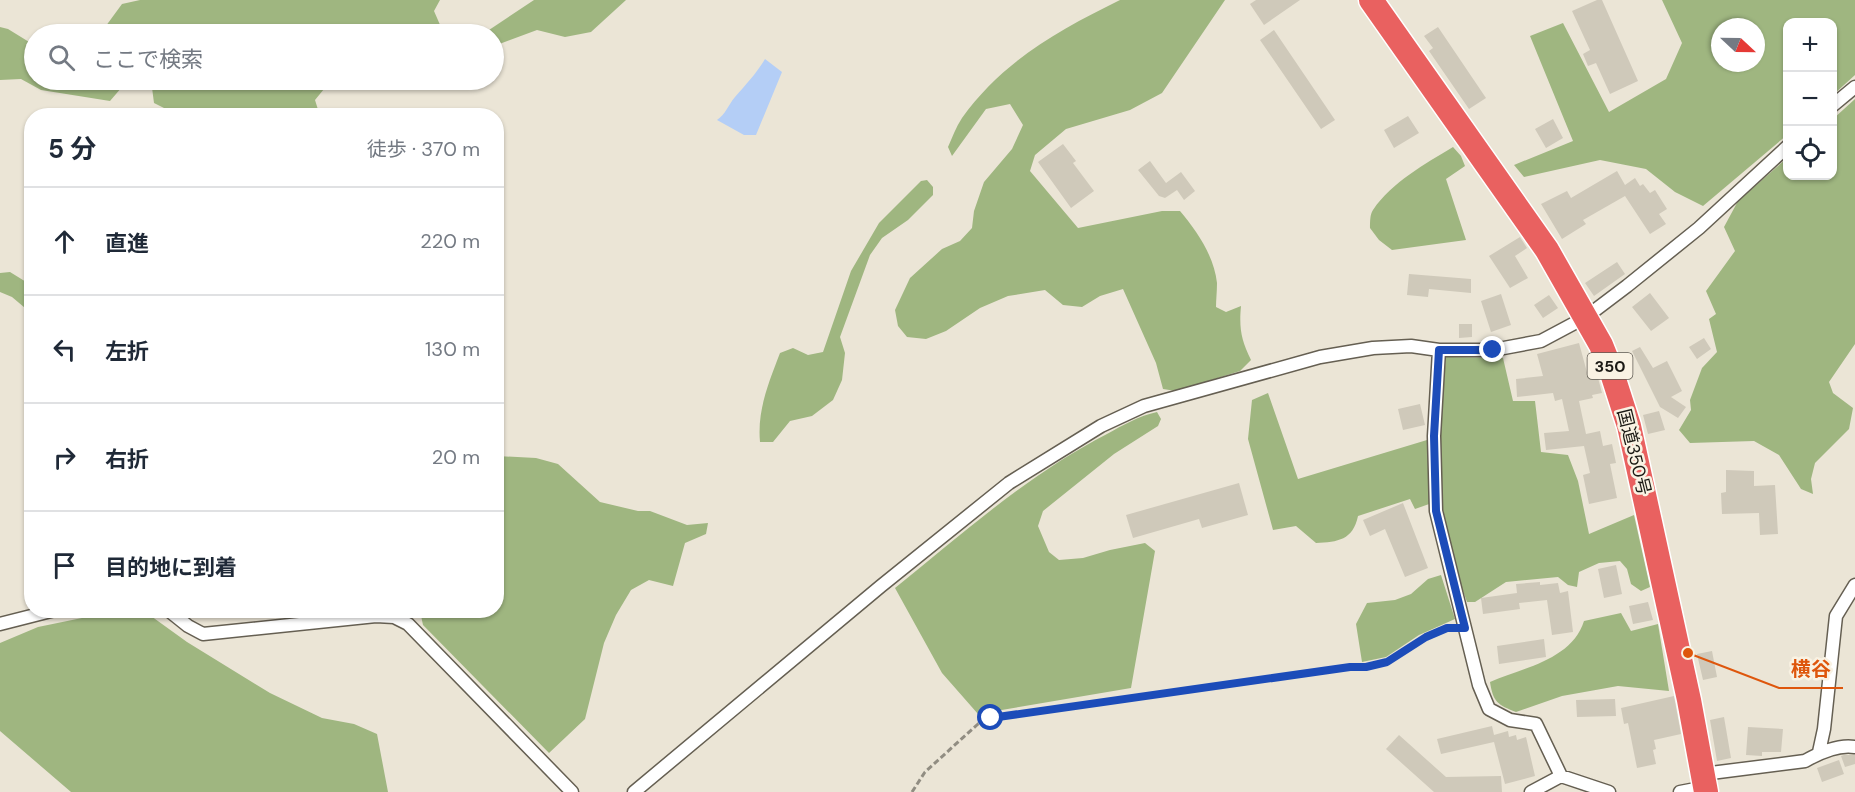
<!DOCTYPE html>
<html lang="ja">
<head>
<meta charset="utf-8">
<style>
  :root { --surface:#fff; --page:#f6f6f7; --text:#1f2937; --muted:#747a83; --line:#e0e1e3 }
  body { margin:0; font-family:"DM Sans","Noto Sans JP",sans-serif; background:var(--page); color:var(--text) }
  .controls { position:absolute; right:18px; top:18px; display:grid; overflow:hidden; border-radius:12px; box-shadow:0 2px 4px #0004 }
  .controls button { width:54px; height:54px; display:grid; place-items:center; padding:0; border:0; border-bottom:2px solid var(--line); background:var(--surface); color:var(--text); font:30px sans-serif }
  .compass { position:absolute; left:1711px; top:18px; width:54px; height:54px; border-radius:50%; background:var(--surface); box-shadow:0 2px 4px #0004; rotate:112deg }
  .stop { position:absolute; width:18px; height:18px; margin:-14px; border:4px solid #1c4cb9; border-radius:50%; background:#fff }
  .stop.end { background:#1c4cb9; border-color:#fff; box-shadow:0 2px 6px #0008 }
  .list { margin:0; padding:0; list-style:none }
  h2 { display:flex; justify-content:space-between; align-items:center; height:78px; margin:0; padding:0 24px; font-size:26px }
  h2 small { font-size:20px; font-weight:400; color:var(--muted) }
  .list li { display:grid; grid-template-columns:39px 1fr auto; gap:18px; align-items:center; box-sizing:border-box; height:108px; padding:0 24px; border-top:2px solid var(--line) }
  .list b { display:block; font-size:22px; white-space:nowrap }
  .list em { font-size:20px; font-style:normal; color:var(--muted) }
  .icon { flex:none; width:33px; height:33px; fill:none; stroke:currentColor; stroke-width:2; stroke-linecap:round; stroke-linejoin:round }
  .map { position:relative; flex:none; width:1855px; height:792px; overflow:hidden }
  .search { position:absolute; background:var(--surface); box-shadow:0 2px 4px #0004; left:24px; top:24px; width:480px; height:66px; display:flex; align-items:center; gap:15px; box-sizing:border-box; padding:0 21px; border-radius:33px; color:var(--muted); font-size:22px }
  .panel { position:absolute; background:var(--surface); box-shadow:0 2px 4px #0004; left:24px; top:108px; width:480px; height:510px; border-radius:24px }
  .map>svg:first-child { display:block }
</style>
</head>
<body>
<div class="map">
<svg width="1855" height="792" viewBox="0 0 1855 792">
  <rect width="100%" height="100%" fill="#ebe5d6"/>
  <path fill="#9fb680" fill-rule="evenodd" d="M 140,0 L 440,0 L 434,11 L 444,34 L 100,34 L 122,4 Z
    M 534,0 L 626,0 L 591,32 L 565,37 L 537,30 L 494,46 L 494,34 L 477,34 L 486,32 Z
    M 1120,0 L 1225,0 L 1162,93 L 1130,110 L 1066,129 L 1035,155 L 1030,171 L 1078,228 L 1162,211 L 1180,211 C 1197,231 1214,256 1217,283 C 1217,291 1216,300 1216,307 L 1226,312 L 1241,306 C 1239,328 1241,340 1251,360 L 1240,371 L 1176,391 L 1163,389 L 1156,363 L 1123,289 L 1100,296 L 1082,307 L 1063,305 L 1045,290 L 1008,296 L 980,308 L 946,331 L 926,339 L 907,337 L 898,326 L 895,310 L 910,278 L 942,249 L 960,241 L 972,228 L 974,211 L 984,182 L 1012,149 L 1023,125 L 1010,104 L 986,109 L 952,156 L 948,147 C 952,138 956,127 962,118 C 1003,61 1059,30 1120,0 Z
    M 1662,0 L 1855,0 L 1855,75 L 1833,95 L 1832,22 L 1788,22 L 1787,135 L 1703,206 L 1675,192 L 1646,169 L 1600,160 L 1524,177 L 1514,165 L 1573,141 L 1530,36 L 1563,23 L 1609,112 L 1666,79 L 1682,43 ZM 1720,27 L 1756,27 L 1756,63 L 1720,63 Z
    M 0,27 L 8,29 L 34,45 L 34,80 L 123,80 L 122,87 L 110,101 L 41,90 L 21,79 L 0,80 Z
    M 151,80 L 436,80 L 431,82 L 324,89 L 315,100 L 320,116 L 178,115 L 154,103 Z
    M 1855,99 L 1855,344 L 1829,382 L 1833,393 L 1853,408 L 1849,429 L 1815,463 L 1811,479 L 1813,494 L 1801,489 L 1779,455 L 1754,441 L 1690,443 L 1679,430 L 1691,410 L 1690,400 L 1702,368 L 1717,352 L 1709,319 L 1716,314 L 1706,291 L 1735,251 L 1724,227 L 1738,201 L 1787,158 L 1788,176 L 1832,176 L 1833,119 Z
    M 1453,147 L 1461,156 L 1465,166 L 1446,179 L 1466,240 L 1392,250 L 1379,240 L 1370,228 C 1370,222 1370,214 1373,210 C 1392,182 1425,164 1453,147 Z
    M 927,180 L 933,187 L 933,195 L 908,220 L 882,238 L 870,255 L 840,337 L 845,353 L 842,380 L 833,400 L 812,416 L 790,421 L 773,442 L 760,442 C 757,410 769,382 780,353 L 793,348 L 808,355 L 823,352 L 851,271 L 879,223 L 921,181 Z
    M 10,272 L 31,285 L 31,313 L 12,297 L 0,292 L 0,273 Z
    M 1446,357 L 1503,358 L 1513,401 L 1535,401 L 1541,452 L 1568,455 L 1578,481 L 1589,534 L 1634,515 L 1650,587 L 1641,591 L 1631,584 L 1627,569 L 1620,561 L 1599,563 L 1579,572 L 1577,587 L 1568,585 L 1558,577 L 1506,582 L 1475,602 L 1467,602 L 1458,577 L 1442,506 L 1440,423 Z
    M 1268,393 L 1298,479 L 1427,440 L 1432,503 L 1415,509 L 1410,499 L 1358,516 C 1353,540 1338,542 1316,543 L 1296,526 L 1273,530 L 1248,439 L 1252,400 Z
    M 1157,412 L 1161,419 L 1158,426 L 1114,454 L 1043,511 L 1038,526 L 1049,552 L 1059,560 L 1083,558 L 1110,550 L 1145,543 L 1155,551 L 1131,688 L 978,714 L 942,673 L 895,588 C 963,533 1029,474 1107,434 C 1123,425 1139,416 1157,412 Z
    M 497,456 L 536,458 L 558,464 L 600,502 L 638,511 L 650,511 L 687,525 L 708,523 L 706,534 L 685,543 L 673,586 L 649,580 L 631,590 L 616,615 L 604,643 L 585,719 L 549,753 L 423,625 L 420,611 L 496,610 Z
    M 1441,575 L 1455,619 L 1419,635 L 1386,657 L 1362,662 L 1356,624 L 1367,603 L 1395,600 L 1411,594 L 1428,579 Z
    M 116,611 L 144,611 L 187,642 L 270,693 L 322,718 L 354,724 L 377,734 L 388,792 L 71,792 L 0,731 L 0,643 L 38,627 Z
    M 1621,613 L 1631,631 L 1658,624 L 1669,691 L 1618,686 L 1562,696 L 1516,712 C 1498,705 1493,702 1490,682 C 1522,668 1572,660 1584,621 Z"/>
  <path fill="#b4cef6" d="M 765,59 L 782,72 L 756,135 L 744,135 L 717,120 C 726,114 728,105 735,97 C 746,84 756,74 765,59 Z"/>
  <path fill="#cfc9ba" d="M 1256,0 L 1300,0 L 1264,25 L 1250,4 Z
    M 1597,0 L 1602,0 L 1638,81 L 1610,94 L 1596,63 L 1588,66 L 1583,54 L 1590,50 L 1572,11 Z
    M 1438,27 L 1486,98 L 1469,109 L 1429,51 L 1433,48 L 1424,36 Z
    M 1274,30 L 1335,120 L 1321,129 L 1260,40 Z
    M 1408,116 L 1419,133 L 1394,148 L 1384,130 Z
    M 1553,119 L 1563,138 L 1546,148 L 1535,129 Z
    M 1063,144 L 1076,161 L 1073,163 L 1094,191 L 1071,208 L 1038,162 Z
    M 1150,161 L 1166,183 L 1181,172 L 1195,191 L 1184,200 L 1177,190 L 1165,198 L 1159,196 L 1138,170 Z
    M 1617,171 L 1625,185 L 1635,178 L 1640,186 L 1643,184 L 1650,193 L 1655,190 L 1667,209 L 1659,214 L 1666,224 L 1650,234 L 1625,196 L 1583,220 L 1586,224 L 1562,239 L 1541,204 L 1567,191 L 1571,198 Z
    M 1520,237 L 1527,248 L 1515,256 L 1528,278 L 1510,288 L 1489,256 Z
    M 1617,262 L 1625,274 L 1594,296 L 1585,283 Z
    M 1409,274 L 1471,279 L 1471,293 L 1429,289 L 1428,297 L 1407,295 Z
    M 1650,293 L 1669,318 L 1651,331 L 1632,307 Z
    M 1501,294 L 1511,325 L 1491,332 L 1481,301 Z
    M 1549,295 L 1558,308 L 1543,318 L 1534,305 Z
    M 1459,324 L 1472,324 L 1472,337 L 1459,338 Z
    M 1704,338 L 1711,349 L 1697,359 L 1689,347 Z
    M 1579,343 L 1588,376 L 1597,374 L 1602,393 L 1592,395 L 1593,398 L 1579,401 L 1586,434 L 1600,431 L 1603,446 L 1612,444 L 1616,463 L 1610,464 L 1617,498 L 1589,504 L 1583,475 L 1590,473 L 1584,446 L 1546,450 L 1544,433 L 1569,431 L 1562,399 L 1555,401 L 1553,393 L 1517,397 L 1516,379 L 1543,376 L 1537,354 Z
    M 1640,347 L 1653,368 L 1667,361 L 1682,391 L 1671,397 L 1686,407 L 1678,418 L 1660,407 L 1632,351 Z
    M 1420,404 L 1425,425 L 1403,430 L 1398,409 Z
    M 1659,411 L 1665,430 L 1648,434 L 1643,415 Z
    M 1726,470 L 1754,471 L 1754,486 L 1775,485 L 1778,534 L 1760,535 L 1759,513 L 1722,514 L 1721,493 L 1726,492 Z
    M 1239,483 L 1248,515 L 1202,528 L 1199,519 L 1133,538 L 1126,515 Z
    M 1403,503 L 1428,568 L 1405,577 L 1385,529 L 1370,536 L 1363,520 Z
    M 1616,565 L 1622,594 L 1604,598 L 1598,569 Z
    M 1540,582 L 1540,585 L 1558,583 L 1560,593 L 1568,591 L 1573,632 L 1552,635 L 1547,600 L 1519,603 L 1520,609 L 1483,614 L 1481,598 L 1517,593 L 1516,584 Z
    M 1648,602 L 1653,620 L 1633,624 L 1629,606 Z
    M 1544,639 L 1546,657 L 1499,664 L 1497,646 Z
    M 1712,651 L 1717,677 L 1703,680 L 1697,654 Z
    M 1674,696 L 1681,734 L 1654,740 L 1656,749 L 1653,750 L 1656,764 L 1637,768 L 1628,723 L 1624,724 L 1621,708 Z
    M 1615,699 L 1616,716 L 1577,717 L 1576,700 Z
    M 1724,717 L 1731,758 L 1717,761 L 1710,720 Z
    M 1492,726 L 1494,735 L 1508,731 L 1509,737 L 1516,735 L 1517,740 L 1526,737 L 1535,776 L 1505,784 L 1494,742 L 1441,754 L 1437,739 Z
    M 1748,727 L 1783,729 L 1781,752 L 1762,752 L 1762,756 L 1746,755 Z
    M 1399,735 L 1446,777 L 1501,776 L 1502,792 L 1434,792 L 1386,749 Z
    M 1844,755 L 1855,755 L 1855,764 L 1845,767 L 1841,756 Z
    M 1839,760 L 1844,774 L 1822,782 L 1817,768 Z"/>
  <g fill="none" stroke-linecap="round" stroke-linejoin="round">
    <defs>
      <path id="street" d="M 1832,106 L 1855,87
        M 1439,350 L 1434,436 L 1436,511 L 1479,685 L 1489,709 L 1510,720 L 1536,724 L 1561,776
        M 168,610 L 188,626 L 203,634 L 376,616 L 394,617 L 408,624 L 572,792
        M 0,624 L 55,610
        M 1819,752 L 1824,729 L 1836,616 L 1855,585
        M 1703,774 L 1805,761 C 1819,753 1838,744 1855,747
        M 634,792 L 881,586 L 1009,483 L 1101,426 L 1144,406 L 1320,357 L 1373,348 L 1411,346 L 1439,350 L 1493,350 L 1541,341 L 1586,317 L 1627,286 L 1699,228 L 1788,146
        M 1531,792 L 1561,776 L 1609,792
        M 1680,792 L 1706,787"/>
      <path id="highway" d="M 1371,0 L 1547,250 L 1601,345 L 1611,370 L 1629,426 L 1689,700 L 1706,792"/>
    </defs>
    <use href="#street" stroke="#655f52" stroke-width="15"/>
    <use href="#highway" stroke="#fff" stroke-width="27"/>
    <path stroke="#918d82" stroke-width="3" stroke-dasharray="6 3" stroke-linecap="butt" d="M 912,792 L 925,772 L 978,724 L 991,719 L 1350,667 C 1373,667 1391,661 1409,649 C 1422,641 1436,629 1452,628"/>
    <use href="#street" stroke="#fff" stroke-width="12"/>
    <use href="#highway" stroke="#e96160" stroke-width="24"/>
  </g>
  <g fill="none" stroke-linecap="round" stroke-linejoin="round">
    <path stroke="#1c4cb9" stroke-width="8" d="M 991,718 L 1350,667 L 1366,667 L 1387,662 L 1426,637 L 1447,628 L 1465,628 L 1436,511 L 1434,436 L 1439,350 L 1493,350"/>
  </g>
  <g text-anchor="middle" stroke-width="5" stroke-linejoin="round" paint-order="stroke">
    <rect fill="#f9f2e3" stroke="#5e5a52" stroke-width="1.5" x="1587.5" y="353" width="45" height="26" rx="4.5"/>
    <g font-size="16" font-weight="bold" fill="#1b1914">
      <text x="1610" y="372">350</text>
    </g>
    <g font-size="18" fill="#1b1914" stroke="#f9f2e3">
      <text transform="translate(1634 452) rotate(76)" y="6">国道350号</text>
    </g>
  </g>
  <path fill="none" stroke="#de560c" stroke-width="2" d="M1688 653L1779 688H1843"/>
  <circle fill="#de560c" stroke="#f9f2e3" stroke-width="2" cx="1688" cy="653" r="6"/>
  <g font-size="20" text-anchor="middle" font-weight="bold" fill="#de560c" stroke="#f9f2e3" stroke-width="5" stroke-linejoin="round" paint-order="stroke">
    <text x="1811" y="676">横谷</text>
  </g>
</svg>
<div class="controls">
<button>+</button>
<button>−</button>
<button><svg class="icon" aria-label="locate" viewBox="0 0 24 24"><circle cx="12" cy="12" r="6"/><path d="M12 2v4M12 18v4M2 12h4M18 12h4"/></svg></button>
</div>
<svg class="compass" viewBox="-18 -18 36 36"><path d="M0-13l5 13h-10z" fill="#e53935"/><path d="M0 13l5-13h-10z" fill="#747a83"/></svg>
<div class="stop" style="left:991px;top:718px"></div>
<div class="stop end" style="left:1493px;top:350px"></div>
<div class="search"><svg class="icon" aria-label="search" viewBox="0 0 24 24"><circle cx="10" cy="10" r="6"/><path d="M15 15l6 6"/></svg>ここで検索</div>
<section class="panel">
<h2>5 分<small>徒歩 · 370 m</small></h2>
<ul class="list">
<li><svg class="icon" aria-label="ahead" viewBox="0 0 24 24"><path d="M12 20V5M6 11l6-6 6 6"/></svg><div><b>直進</b></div><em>220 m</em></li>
<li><svg class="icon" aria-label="left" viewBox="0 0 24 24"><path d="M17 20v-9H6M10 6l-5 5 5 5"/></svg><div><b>左折</b></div><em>130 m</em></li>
<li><svg class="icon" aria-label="right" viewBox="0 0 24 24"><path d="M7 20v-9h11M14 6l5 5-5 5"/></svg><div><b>右折</b></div><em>20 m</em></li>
<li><svg class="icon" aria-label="arrive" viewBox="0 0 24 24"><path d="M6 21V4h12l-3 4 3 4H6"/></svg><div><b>目的地に到着</b></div></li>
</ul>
</section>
</div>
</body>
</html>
